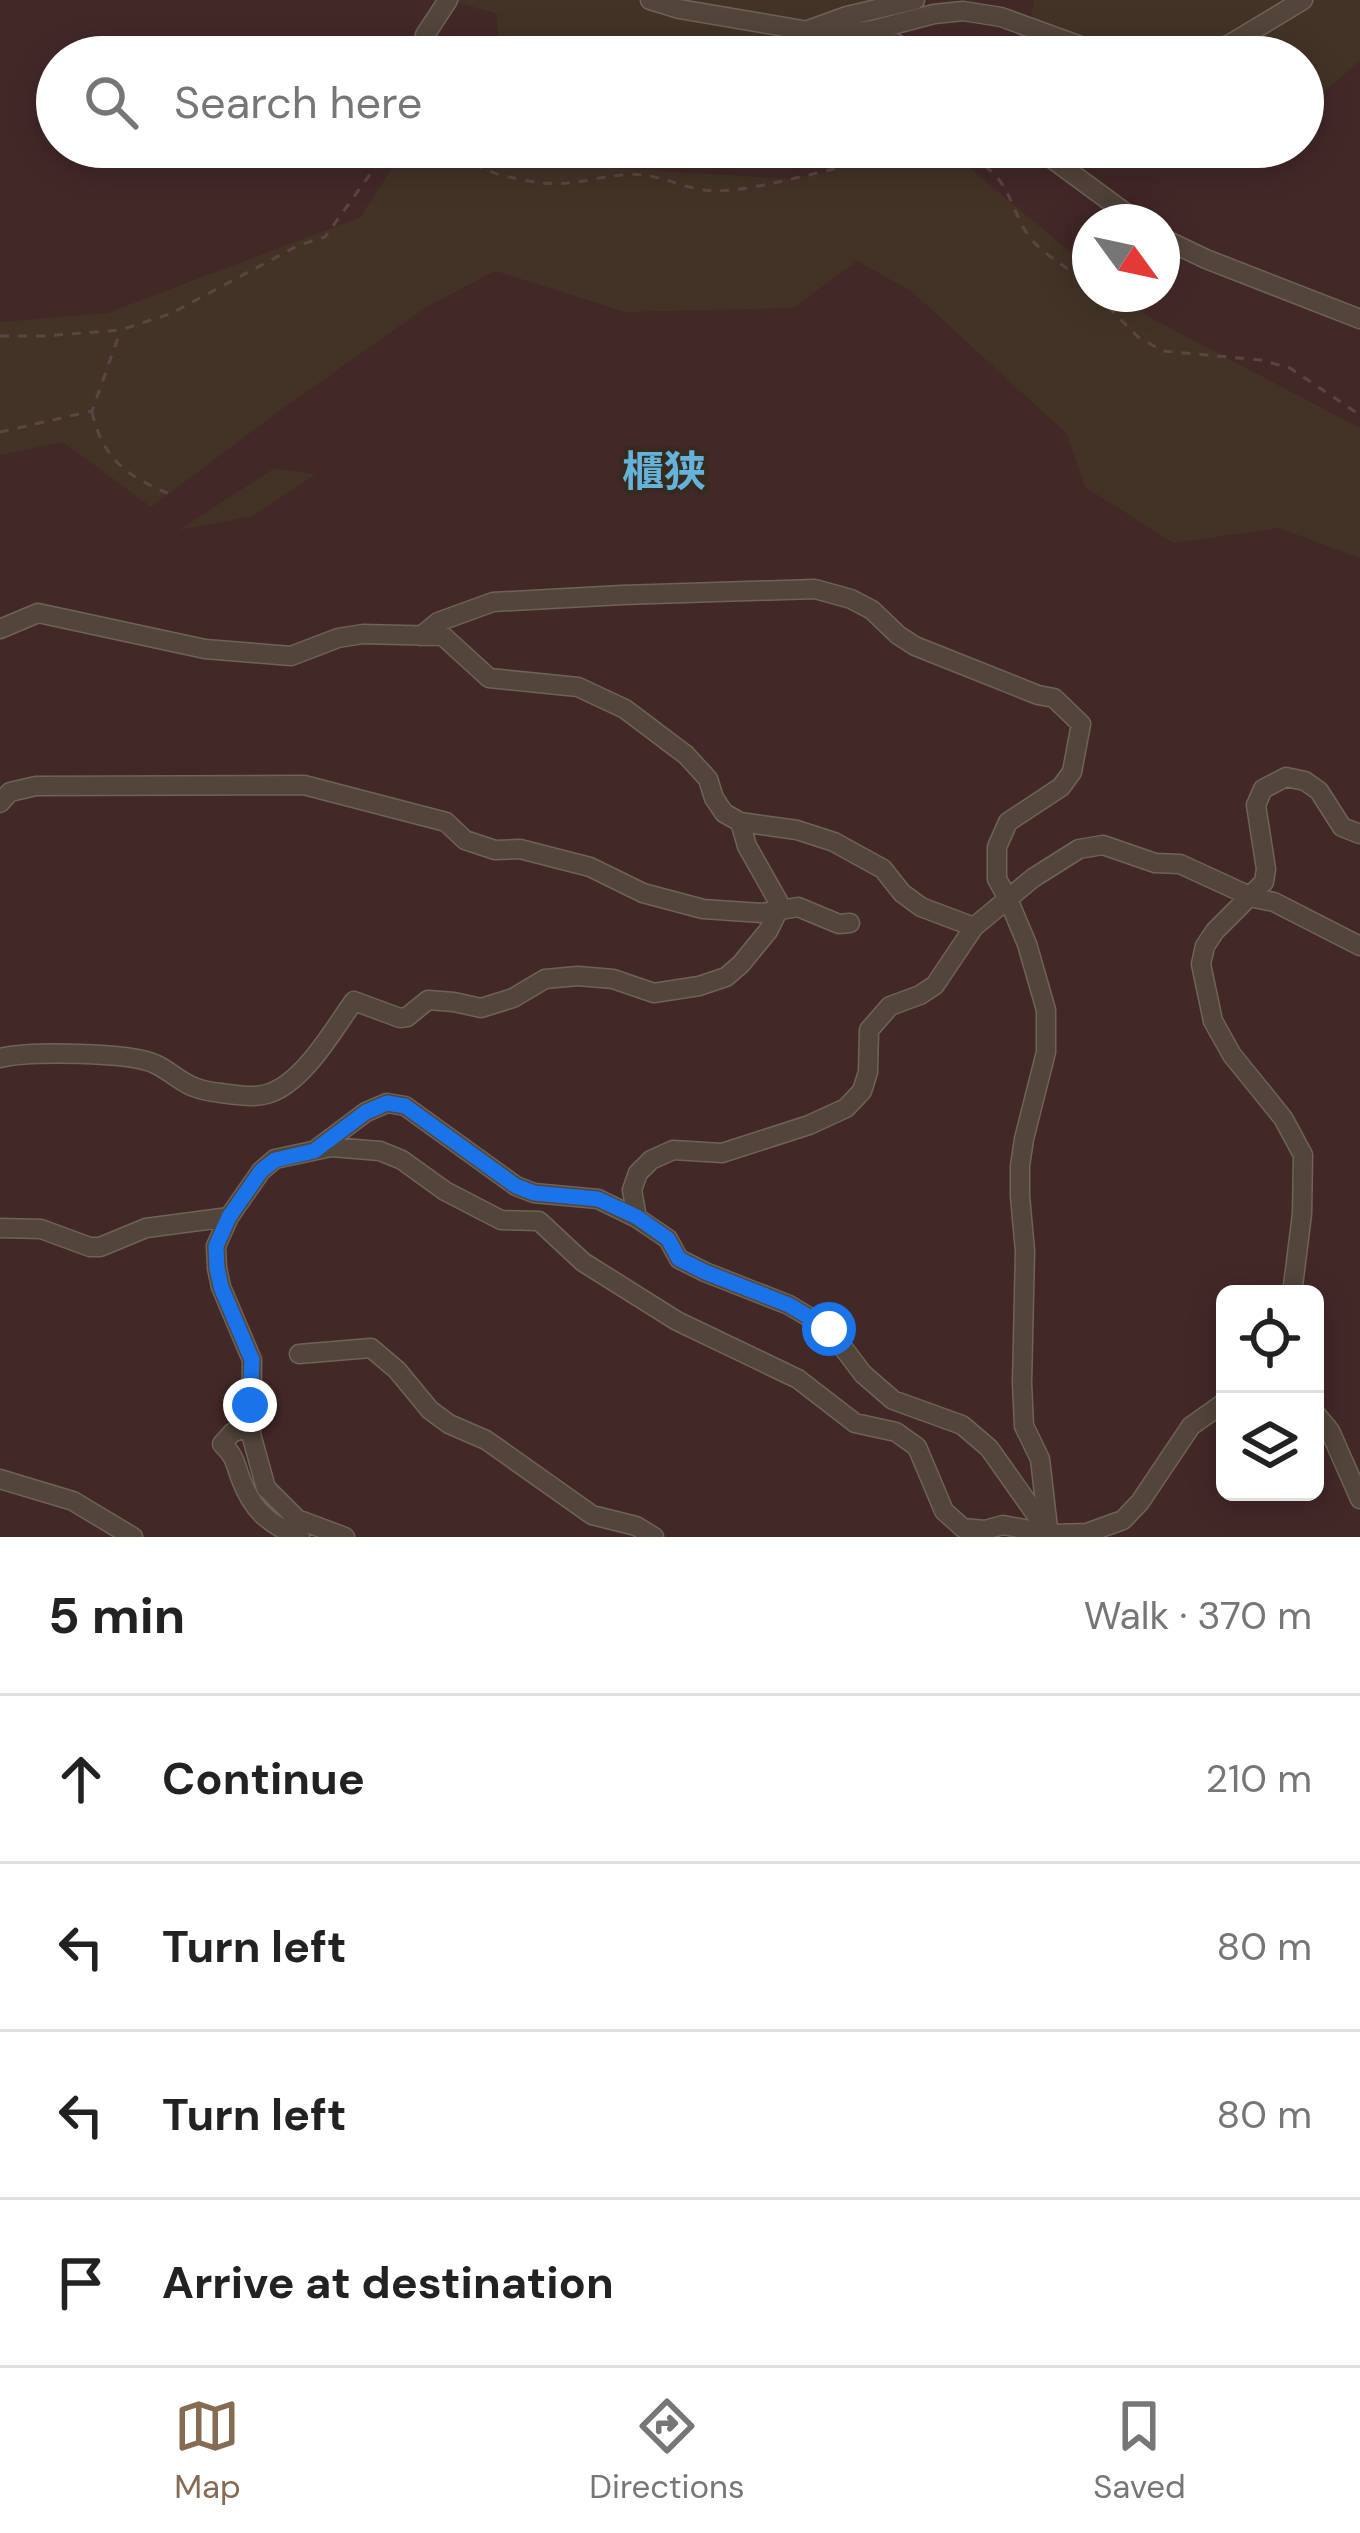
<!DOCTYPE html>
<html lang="en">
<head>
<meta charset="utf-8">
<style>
  :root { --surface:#fff; --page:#f6f6f6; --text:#222; --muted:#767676; --line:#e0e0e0; --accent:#846b52 }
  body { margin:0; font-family:"DM Sans","Noto Sans JP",sans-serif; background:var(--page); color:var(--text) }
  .controls { position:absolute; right:36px; bottom:36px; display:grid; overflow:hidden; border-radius:18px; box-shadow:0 6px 30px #0003 }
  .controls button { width:108px; height:108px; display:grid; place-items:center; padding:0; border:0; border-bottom:3px solid var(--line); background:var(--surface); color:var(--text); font:60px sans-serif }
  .compass { position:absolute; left:1072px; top:204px; width:108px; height:108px; border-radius:50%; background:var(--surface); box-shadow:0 6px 30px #0003; rotate:123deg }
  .stop { position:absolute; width:36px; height:36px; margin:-27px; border:9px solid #1a73e8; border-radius:50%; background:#fff }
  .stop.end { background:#1a73e8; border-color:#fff; box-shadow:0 3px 12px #0008 }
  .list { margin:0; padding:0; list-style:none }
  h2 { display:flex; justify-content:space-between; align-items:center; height:156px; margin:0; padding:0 48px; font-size:51px }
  h2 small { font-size:39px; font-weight:400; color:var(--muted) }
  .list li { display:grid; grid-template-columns:78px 1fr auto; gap:36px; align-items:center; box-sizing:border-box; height:168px; padding:0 48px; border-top:3px solid var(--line) }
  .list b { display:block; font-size:45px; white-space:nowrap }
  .list em { font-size:39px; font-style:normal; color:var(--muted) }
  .icon { flex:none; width:66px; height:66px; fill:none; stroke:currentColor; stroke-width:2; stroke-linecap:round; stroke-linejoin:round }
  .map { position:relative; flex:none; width:1360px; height:1537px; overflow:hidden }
  .search { position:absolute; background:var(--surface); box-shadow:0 6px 30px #0003; left:36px; right:36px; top:36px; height:132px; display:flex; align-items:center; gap:30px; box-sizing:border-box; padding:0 42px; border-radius:66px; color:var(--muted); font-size:45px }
  .sheet { height:828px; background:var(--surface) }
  nav { display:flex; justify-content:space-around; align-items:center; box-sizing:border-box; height:168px; border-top:3px solid var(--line); background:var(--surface); font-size:33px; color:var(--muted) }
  nav a { display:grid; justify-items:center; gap:6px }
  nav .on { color:var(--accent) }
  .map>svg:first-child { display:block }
</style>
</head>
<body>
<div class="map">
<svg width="1360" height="1537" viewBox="0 0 1360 1537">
  <rect width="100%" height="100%" fill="#423326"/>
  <path fill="#432828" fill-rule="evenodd" d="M 0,0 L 447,0 L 496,13 L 500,49 L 548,54 L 551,57 L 57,57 L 57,147 L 405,147 L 361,217 L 107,313 L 0,322 Z
    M 917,0 L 1034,0 L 1025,52 L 1031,57 L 841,57 Z
    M 1360,60 L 1360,428 L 1149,317 L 1121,294 L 1162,294 L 1162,222 L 1090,222 L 1090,268 L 944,147 L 1303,147 L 1303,111 Z
    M 461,147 L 935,147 L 792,179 L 513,162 Z
    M 857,261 L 911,291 L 1067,434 L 1085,487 L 1173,543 L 1279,528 L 1360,558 L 1360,1537 L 0,1537 L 0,455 L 63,442 L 151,507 L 282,409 L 428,306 L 495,271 L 625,312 L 793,308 ZM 273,469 L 316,474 L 253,516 L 179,530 ZM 1225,1294 L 1315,1294 L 1315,1492 L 1225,1492 Z"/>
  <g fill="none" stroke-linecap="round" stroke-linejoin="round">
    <defs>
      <path id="minor" d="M 650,0 L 679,9 L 832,35 L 873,30 L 934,14 L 963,11 L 1001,17 L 1111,57
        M 811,29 L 847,16 L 915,0
        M 873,30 L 919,57
        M 425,35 L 448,0
        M 1195,57 L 1230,44 L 1303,0
        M 1036,147 L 1138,222
        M 1162,238 L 1206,259 L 1360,319
        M 0,629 L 38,613 L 205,649 L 291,656 L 338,638 L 363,634 L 443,636 L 489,678 L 578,687 L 625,709 L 686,755 L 708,779 L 714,798 L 724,813 L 740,822 L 797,830 L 834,842 L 883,869 L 902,893 L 921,907 L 974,927
        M 421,636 L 438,622 L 493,602 L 622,595 L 815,589 L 851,599 L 872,610 L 898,635 L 915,646 L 1038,695 L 1054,698 L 1081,724 L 1072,772 L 1061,787 L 1008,822 L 997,847 L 997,879 L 1008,899 L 1027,944 L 1046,1010 L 1046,1052 L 1024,1139 L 1020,1166 L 1020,1196 L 1025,1251 L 1022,1383 L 1024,1426 L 1040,1459 L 1049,1537
        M 0,803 L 10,792 L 36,786 L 304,785 L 446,822 L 465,840 L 495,850 L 520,849 L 590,867 L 643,893 L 703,909 L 762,913 L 798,907 L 839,924 L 850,923
        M 0,1058 C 29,1051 129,1052 155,1064 C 169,1070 180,1082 194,1087 C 203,1091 212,1092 221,1093 C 236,1095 253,1098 267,1094 C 303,1084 333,1030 354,1001 L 400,1018 L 407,1017 L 428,1000 L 454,1002 L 481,1008 L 513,998 L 545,979 L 578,976 L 613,979 L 654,993 L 699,986 L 726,977 L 741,964 L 768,931 L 776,915 L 778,901 L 747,846 L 740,822
        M 318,1148 L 366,1112 L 387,1103 L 405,1106 L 516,1186 L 534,1193 L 598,1199 L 637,1218 L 668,1239 L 679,1259 L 705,1272 L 789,1305 L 829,1329 L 863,1374 L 893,1400 L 962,1425 L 989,1448 L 1047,1530
        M 229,1217 L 216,1246 L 217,1268 L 221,1287 L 252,1360 L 251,1434 L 266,1488 L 297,1519 L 345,1537
        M 637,1218 L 632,1190 L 638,1173 L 651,1160 L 673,1150 L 722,1153 L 809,1125 L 846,1108 L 862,1091 L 868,1072 L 869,1030 L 890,1006 L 920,995 L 935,985 L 974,927 L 1033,878 L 1079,849 L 1103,845 L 1155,863 L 1180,864 L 1254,898 L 1274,902 L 1360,946
        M 0,1228 L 41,1229 L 90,1247 L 100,1247 L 146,1228 L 229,1217 L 261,1171 L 275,1159 L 331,1147 L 380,1151 L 402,1160 L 445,1191 L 501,1220 L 539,1221 L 583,1262 L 677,1321 L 798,1379 L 855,1423 L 896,1432 L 917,1447 L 944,1511 L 963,1528 L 985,1530 L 1003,1525 L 1051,1534 L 1087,1533 L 1123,1520 L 1140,1502 L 1191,1426 L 1225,1402
        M 1292,1294 L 1302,1214 L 1303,1155 L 1283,1118 L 1232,1055 L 1213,1021 L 1201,964 L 1205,946 L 1215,931 L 1264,882 L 1266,869 L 1256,805 L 1263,789 L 1286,777 L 1305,781 L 1319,791 L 1342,827 L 1360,834
        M 299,1354 L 371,1348 L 397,1370 L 430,1410 L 449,1424 L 486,1440 L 592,1515 L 636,1526 L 654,1537
        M 1315,1413 L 1330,1431 L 1360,1499
        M 251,1425 L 232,1433 L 222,1444 C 234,1455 235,1462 240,1477 C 252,1510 268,1524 300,1537
        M 0,1479 L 73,1501 L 133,1537"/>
    </defs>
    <use href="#minor" stroke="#6f6358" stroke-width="21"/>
    <path stroke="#5d4444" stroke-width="3" stroke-dasharray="9 9" stroke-linecap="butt" d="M 386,152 C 412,147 407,153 429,159 C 440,163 454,159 465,162 C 477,165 488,171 500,175 C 514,178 530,182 544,183 C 578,187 611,171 644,175 C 668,178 691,191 716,191 C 788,190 914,133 977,162 C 1009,177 1010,208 1028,235 C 1045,258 1071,267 1090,288
      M 1095,294 L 1138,337 L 1163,351 L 1261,360 L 1290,368 L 1360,415
      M 0,336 L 45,336 L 120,330 L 170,314 L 297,246 L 325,237 L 386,152 L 386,147
      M 92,412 C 103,460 128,477 172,495
      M 0,432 L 92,411 L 120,332"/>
    <use href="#minor" stroke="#52453a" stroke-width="18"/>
  </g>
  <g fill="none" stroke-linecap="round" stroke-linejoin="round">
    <path stroke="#1a73e8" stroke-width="15" d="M 250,1405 L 252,1360 L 221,1287 L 217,1268 L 216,1246 L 229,1217 L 261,1171 L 275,1160 L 314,1151 L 366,1112 L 387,1103 L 405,1106 L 516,1186 L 534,1193 L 598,1199 L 637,1217 L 668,1239 L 679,1259 L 705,1272 L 789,1305 L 829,1329"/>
  </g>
  <g text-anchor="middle" stroke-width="9" stroke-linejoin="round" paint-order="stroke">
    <g font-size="42" font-weight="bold" fill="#65b3d9" stroke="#372a1f">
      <text x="664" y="486">櫃狭</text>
    </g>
  </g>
</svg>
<div class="controls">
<button><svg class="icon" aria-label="locate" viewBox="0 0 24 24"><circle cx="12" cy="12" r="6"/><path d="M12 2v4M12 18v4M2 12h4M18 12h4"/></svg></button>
<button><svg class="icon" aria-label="layers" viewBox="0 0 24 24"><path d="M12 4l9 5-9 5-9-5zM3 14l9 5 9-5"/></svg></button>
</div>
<svg class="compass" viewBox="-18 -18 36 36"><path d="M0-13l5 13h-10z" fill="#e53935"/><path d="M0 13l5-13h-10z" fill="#767676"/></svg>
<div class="stop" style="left:829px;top:1329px"></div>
<div class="stop end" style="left:250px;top:1405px"></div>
<div class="search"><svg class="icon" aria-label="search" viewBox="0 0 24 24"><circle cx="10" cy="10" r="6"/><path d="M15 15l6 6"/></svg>Search here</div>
</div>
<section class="sheet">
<h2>5 min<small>Walk · 370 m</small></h2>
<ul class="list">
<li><svg class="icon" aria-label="ahead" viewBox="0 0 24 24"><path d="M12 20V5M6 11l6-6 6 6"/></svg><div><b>Continue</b></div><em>210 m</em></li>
<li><svg class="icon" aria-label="left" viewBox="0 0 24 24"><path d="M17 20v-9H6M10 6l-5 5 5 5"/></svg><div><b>Turn left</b></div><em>80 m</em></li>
<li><svg class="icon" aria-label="left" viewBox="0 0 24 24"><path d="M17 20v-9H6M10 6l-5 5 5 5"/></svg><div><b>Turn left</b></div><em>80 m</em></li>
<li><svg class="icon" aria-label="arrive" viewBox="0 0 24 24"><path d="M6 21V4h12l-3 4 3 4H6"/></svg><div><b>Arrive at destination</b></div></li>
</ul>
</section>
<nav>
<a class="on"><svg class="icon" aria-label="map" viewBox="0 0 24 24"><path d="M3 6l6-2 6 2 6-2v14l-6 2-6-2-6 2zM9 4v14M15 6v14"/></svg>Map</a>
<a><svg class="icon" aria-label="directions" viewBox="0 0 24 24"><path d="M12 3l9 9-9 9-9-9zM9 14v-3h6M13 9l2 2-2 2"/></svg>Directions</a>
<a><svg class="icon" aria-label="saved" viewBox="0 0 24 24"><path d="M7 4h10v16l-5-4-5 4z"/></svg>Saved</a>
</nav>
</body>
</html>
